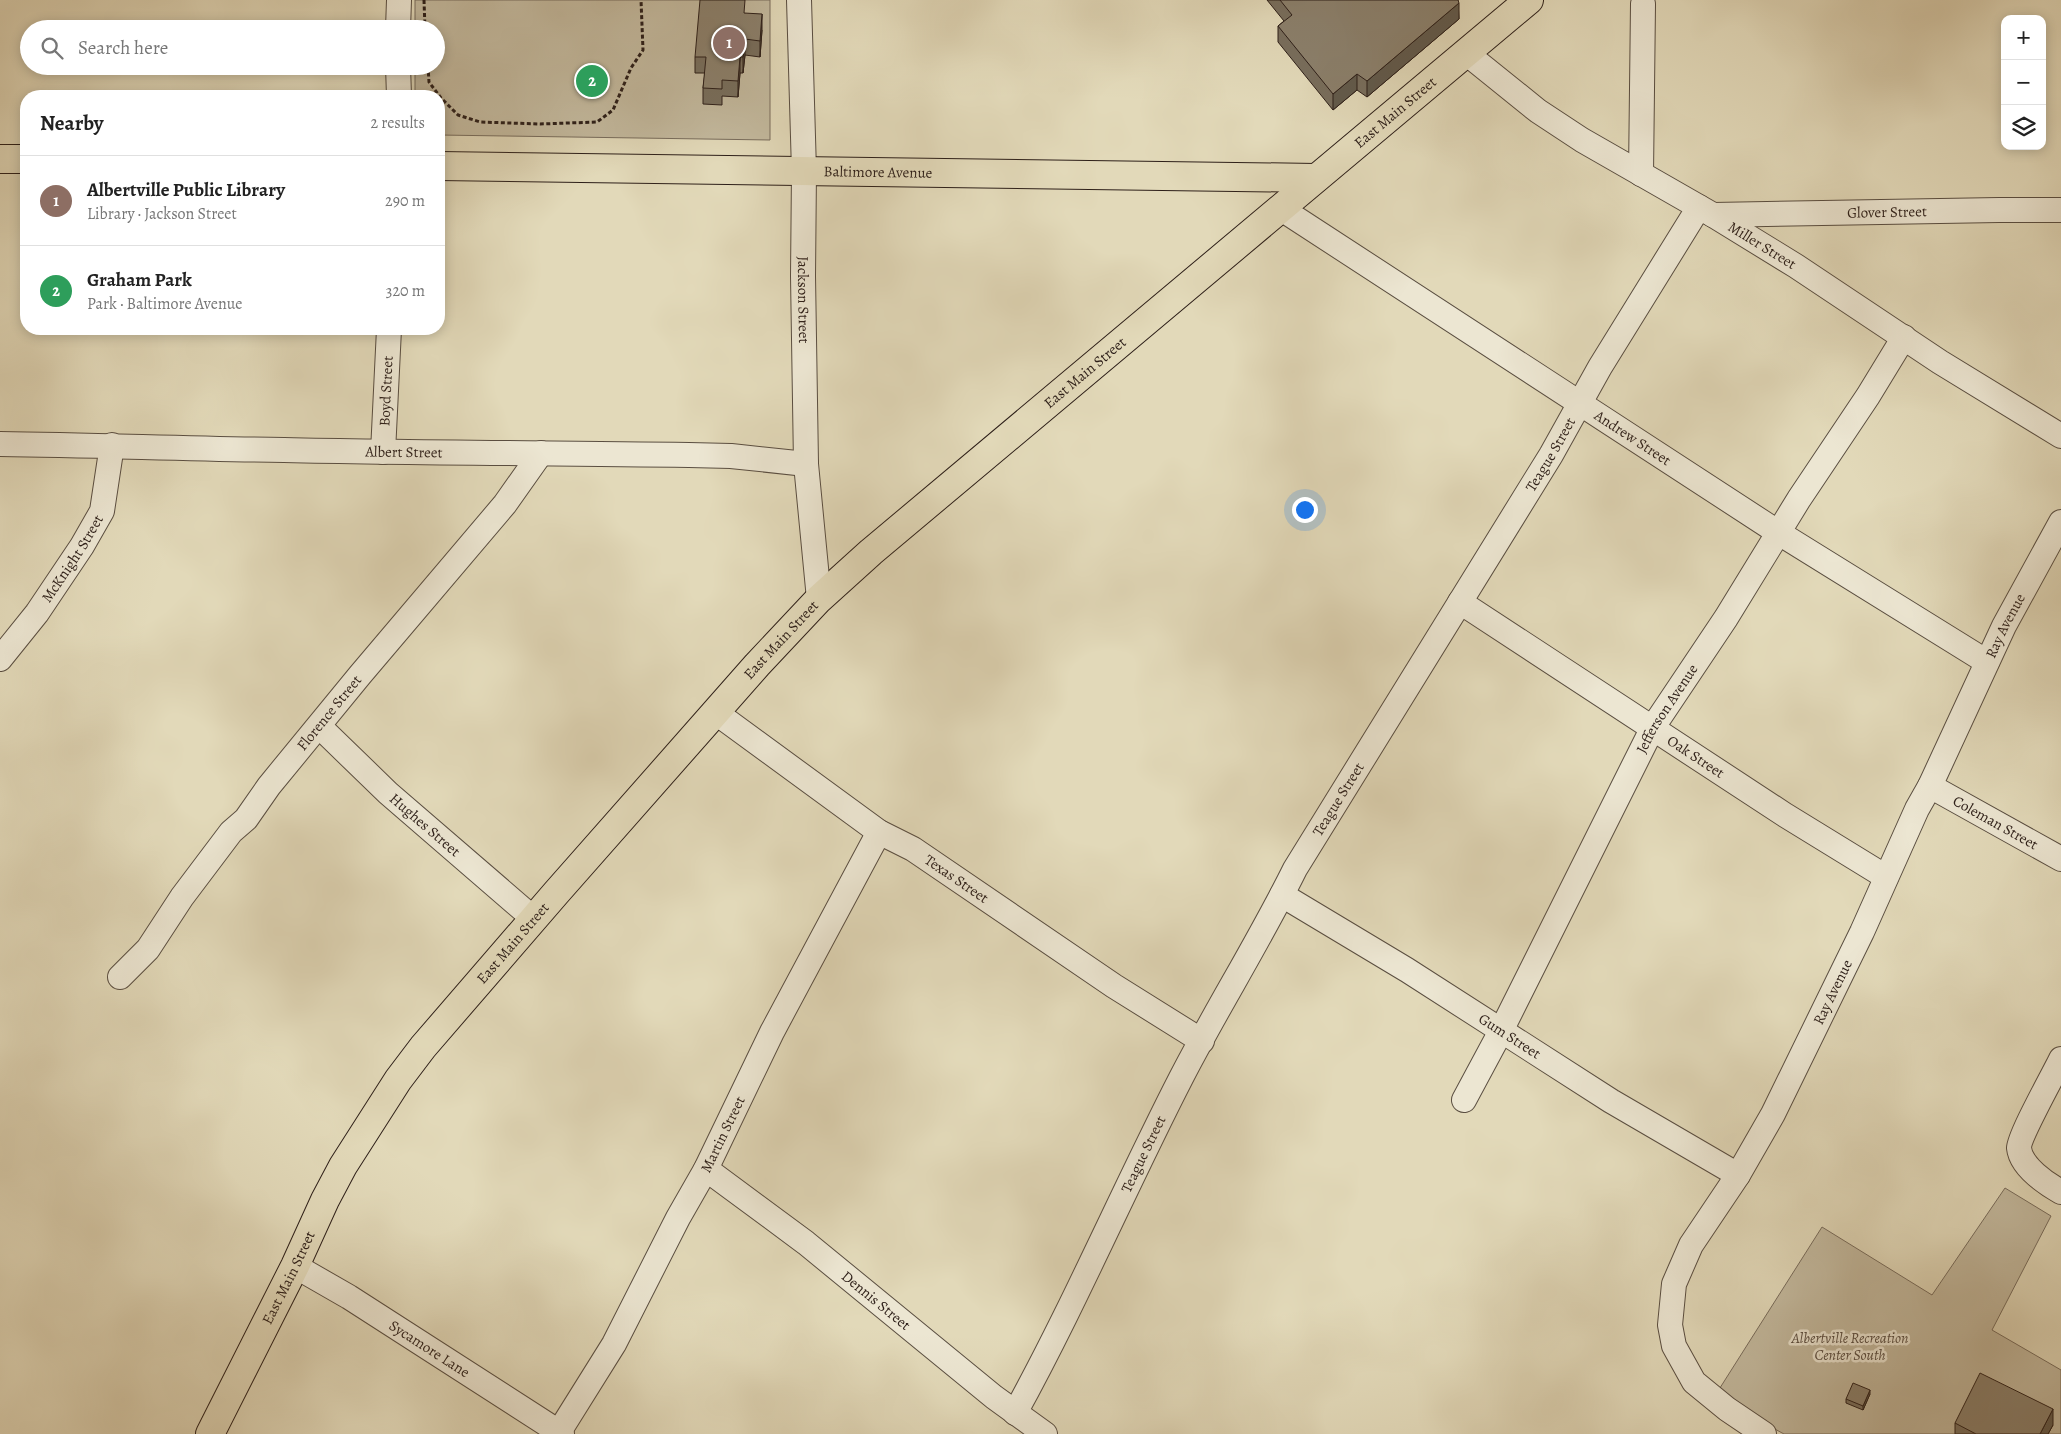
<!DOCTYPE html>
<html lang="en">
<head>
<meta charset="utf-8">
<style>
  :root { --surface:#fff; --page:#f2f2f2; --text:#222; --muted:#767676; --line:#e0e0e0; --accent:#2563eb }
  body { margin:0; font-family:Alegreya,serif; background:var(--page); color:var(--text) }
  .controls { position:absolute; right:15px; top:15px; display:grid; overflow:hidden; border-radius:10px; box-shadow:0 2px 12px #0003 }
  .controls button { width:45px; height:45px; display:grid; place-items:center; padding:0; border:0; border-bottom:1px solid var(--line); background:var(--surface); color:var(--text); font:25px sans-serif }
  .you { position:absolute; left:1304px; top:509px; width:18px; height:18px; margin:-12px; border:4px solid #fff; border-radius:50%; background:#1a73e8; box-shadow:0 0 0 8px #1a73e833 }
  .badge { display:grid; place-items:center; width:32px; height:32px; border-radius:50%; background:var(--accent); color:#fff; font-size:16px; font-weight:700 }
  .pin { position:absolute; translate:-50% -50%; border:2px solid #fff; box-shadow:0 1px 5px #0006 }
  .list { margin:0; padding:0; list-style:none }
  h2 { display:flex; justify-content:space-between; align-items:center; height:65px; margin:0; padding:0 20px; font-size:21px }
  h2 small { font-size:16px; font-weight:400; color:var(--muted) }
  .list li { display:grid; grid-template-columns:32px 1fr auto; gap:15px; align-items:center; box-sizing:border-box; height:90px; padding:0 20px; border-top:1px solid var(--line) }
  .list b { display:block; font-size:19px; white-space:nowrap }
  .list p { margin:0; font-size:16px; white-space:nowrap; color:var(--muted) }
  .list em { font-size:16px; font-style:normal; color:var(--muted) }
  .icon { flex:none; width:28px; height:28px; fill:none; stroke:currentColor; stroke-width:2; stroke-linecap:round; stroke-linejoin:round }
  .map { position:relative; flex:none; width:2061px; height:1434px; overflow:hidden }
  .search { position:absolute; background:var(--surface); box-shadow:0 2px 12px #0003; left:20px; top:20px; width:425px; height:55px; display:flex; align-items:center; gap:12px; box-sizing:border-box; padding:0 18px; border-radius:28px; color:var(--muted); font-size:19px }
  .panel { position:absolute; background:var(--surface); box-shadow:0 2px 12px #0003; left:20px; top:90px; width:425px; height:245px; border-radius:20px }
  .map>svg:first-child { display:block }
</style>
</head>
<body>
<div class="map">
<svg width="2061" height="1434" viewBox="0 0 2061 1434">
  <rect width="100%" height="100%" fill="#e2d9b9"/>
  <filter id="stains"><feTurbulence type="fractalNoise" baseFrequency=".004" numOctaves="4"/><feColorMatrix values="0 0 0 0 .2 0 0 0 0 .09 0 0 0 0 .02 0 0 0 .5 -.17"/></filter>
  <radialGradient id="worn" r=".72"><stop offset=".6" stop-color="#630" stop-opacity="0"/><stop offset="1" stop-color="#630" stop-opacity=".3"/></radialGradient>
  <path fill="#c3b99e" stroke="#786c5c" d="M 415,0 L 770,0 L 770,140 L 439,135 L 439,96 L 415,96 L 415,66 L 436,66 L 436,29 L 415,29 Z
    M 2005,1188 L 2051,1216 L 1992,1330 L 2061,1370 L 2061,1434 L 1784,1434 L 1762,1422 L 1718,1391 L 1822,1227 L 1932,1295 Z"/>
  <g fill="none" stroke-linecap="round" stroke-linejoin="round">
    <defs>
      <g id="minor">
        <path id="s1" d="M 799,0 L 804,171 L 803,276 L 806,464 L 819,599"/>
        <path d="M 398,29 L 399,0"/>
        <path id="s2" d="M 1466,53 L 1538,111 L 1582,140 L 1713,215 L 1796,266 L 1940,362 L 2061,436"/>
        <path d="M 398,66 L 399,96"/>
        <path d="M 1641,174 L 1643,4"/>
        <path id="s3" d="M 1280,208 L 1779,533 L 1987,662"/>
        <path id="s4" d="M 1713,215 L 1999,210 L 2061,210"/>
        <path id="s5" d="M 0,444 C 95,445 189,449 284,450 C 419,453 554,453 689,455 L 731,456 L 806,464"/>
        <path id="s6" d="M 383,452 L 389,329"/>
        <path id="s7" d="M 1460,602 L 1785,815 L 1886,877"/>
        <path id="s8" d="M 0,659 L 37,613 L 82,546 L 102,511 L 112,445"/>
        <path id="s9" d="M 715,712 L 879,832 L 913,849 L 1114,986 L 1202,1041"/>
        <path id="s10" d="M 319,726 L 388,793 L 534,919"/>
        <path id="s11" d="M 1930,786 L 2061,859"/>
        <path id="s12" d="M 1282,895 L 1407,970 L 1611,1101 L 1738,1175"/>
        <path id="s13" d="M 120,977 L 148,949 L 182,897 L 231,832 L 246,819 L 269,786 L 360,675 L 505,504 L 541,453"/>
        <path d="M 2061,1059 C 2054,1074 2019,1136 2019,1148 C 2021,1167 2047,1184 2061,1192"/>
        <path id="s14" d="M 1464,1100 L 1501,1031 L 1653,727 L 1726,618 L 1799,499 L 1868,396 L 1904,337"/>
        <path id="s15" d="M 706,1169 L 806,1243 L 994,1397 L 1045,1434"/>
        <path id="s16" d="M 295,1266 L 349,1297 L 562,1434"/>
        <path id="s17" d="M 1015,1413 C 1075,1304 1124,1189 1181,1078 C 1217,1008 1260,940 1295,869 L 1551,455 L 1600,367 L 1699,207"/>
        <path id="s18" d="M 559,1432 L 614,1344 L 678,1218 L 706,1169 L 772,1032 L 879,832"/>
        <path id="s19" d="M 1764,1434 L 1727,1409 L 1694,1382 L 1674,1346 L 1670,1325 L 1674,1284 L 1691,1245 L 1738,1175 L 1773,1114 L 1862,932 L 1917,809 L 1930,786 L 2004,626 L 2061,522"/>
      </g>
      <g id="major">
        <path d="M 0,159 L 26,159"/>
        <path id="s20" d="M 439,166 L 1316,178"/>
        <path id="s21" d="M 210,1434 L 295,1266 L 325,1200 L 343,1166 L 398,1080 L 423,1047 L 556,893 L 757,665 L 819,599 L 871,552 L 1529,0"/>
      </g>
    </defs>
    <use href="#minor" stroke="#5a4e41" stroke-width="26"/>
    <use href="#major" stroke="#2d1f19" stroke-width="30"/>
    <path stroke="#2d1f19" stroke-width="3" stroke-dasharray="4 2.5" stroke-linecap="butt" d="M 424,0 L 425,29
      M 428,66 L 429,82 L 441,98 L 458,115 L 480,122 L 540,124 L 597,122 L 613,110 L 631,68 L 643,50 L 641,0"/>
    <use href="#minor" stroke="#ece6d2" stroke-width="24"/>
    <use href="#major" stroke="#e2d9b9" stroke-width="28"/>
  </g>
  <path fill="#786e5d" stroke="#2d1f19" d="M 1267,0 L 1458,0 L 1459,19 L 1367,97 L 1357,90 L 1333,110 L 1278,42 L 1278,26 L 1284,21 Z
    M 745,13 L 762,30 L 760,57 L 745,55 L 743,73 L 740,73 L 738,97 L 722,96 L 722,105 L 703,104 L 703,88 L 705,73 L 695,73 L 695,57 Z
    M 1870,1394 L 1863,1410 L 1846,1403 L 1846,1399 Z
    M 1955,1423 L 2053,1425 L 2048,1434 L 1955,1434 Z"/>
  <path fill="#615a4c" stroke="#2d1f19" d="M 1459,3 L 1459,19 L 1367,97 L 1367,81 Z
    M 762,14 L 762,30 L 760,57 L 760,41 Z
    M 745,39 L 745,55 L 743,73 L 743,57 Z
    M 740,57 L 740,73 L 738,97 L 738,81 Z
    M 1357,74 L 1357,90 L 1333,110 L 1333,94 Z
    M 1870,1390 L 1870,1394 L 1863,1410 L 1863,1406 Z
    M 2053,1409 L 2053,1425 L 2048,1434 L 2040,1434 Z"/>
  <path fill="#8b806c" stroke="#2d1f19" d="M 700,0 L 745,0 L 744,13 L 762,14 L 760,41 L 745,39 L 743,57 L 740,57 L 738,81 L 722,80 L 722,89 L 703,88 L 706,57 L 695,57 Z
    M 1280,0 L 1458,0 L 1459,3 L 1367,81 L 1357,74 L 1333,94 L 1278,26 L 1292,15 Z
    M 1980,1373 L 2053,1409 L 2040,1434 L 1976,1434 L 1955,1423 Z
    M 1853,1383 L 1870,1390 L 1863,1406 L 1846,1399 Z"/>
  <g text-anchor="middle" stroke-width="5" stroke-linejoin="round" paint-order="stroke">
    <g font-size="15" fill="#2d1f19" stroke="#ece6d2">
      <text dy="5" stroke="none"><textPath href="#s21" startOffset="1795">East Main Street</textPath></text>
      <text dy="5" stroke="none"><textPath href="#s20" startOffset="439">Baltimore Avenue</textPath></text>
      <text dy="5" stroke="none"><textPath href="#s4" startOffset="174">Glover Street</textPath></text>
      <text dy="5" stroke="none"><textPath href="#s2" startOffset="354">Miller Street</textPath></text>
      <text dy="5" stroke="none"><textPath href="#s1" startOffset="300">Jackson Street</textPath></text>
      <text dy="5" stroke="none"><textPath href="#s21" startOffset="1390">East Main Street</textPath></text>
      <text dy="5" stroke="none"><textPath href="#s6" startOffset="61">Boyd Street</textPath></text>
      <text dy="5" stroke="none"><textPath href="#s3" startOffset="421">Andrew Street</textPath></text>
      <text dy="5" stroke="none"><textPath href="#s5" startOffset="404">Albert Street</textPath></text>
      <text dy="5" stroke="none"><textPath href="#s17" startOffset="1099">Teague Street</textPath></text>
      <text dy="5" stroke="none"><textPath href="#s8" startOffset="124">McKnight Street</textPath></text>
      <text dy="5" stroke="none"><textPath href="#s19" startOffset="929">Ray Avenue</textPath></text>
      <text dy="5" stroke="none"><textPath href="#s21" startOffset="985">East Main Street</textPath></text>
      <text dy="5" stroke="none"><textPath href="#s14" startOffset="441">Jefferson Avenue</textPath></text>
      <text dy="5" stroke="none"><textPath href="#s13" startOffset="338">Florence Street</textPath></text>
      <text dy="5" stroke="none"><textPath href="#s7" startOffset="282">Oak Street</textPath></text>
      <text dy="5" stroke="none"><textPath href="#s17" startOffset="694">Teague Street</textPath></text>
      <text dy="5" stroke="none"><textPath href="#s11" startOffset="75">Coleman Street</textPath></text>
      <text dy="5" stroke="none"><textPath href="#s10" startOffset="145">Hughes Street</textPath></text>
      <text dy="5" stroke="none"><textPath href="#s9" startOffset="294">Texas Street</textPath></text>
      <text dy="5" stroke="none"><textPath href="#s21" startOffset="580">East Main Street</textPath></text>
      <text dy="5" stroke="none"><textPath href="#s19" startOffset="524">Ray Avenue</textPath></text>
      <text dy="5" stroke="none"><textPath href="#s12" startOffset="268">Gum Street</textPath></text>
      <text dy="5" stroke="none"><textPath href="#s18" startOffset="340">Martin Street</textPath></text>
      <text dy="5" stroke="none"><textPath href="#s17" startOffset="289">Teague Street</textPath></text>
      <text dy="5" stroke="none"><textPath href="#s21" startOffset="175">East Main Street</textPath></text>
      <text dy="5" stroke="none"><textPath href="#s15" startOffset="215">Dennis Street</textPath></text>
      <text dy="5" stroke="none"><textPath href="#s16" startOffset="158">Sycamore Lane</textPath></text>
    </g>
    <g font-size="15" font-style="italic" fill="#5a4d41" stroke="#ece6d2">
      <text x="1850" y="1343">Albertville Recreation<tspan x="1850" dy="17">Center South</tspan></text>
    </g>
  </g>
  <rect width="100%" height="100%" filter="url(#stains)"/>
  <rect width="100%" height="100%" fill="url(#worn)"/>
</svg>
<div class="controls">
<button>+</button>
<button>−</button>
<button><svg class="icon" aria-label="layers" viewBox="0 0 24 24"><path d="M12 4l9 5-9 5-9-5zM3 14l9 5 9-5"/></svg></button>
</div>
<div class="you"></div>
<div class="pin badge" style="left:729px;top:43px;background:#8d6e63">1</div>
<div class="pin badge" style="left:592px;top:81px;background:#2e9e5b">2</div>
<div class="search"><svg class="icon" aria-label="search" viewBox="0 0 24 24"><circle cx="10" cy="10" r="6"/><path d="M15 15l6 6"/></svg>Search here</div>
<section class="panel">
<h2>Nearby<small>2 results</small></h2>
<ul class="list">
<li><span class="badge" style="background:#8d6e63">1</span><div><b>Albertville Public Library</b><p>Library · Jackson Street</p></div><em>290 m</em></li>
<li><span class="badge" style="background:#2e9e5b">2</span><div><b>Graham Park</b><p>Park · Baltimore Avenue</p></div><em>320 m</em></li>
</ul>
</section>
</div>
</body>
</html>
